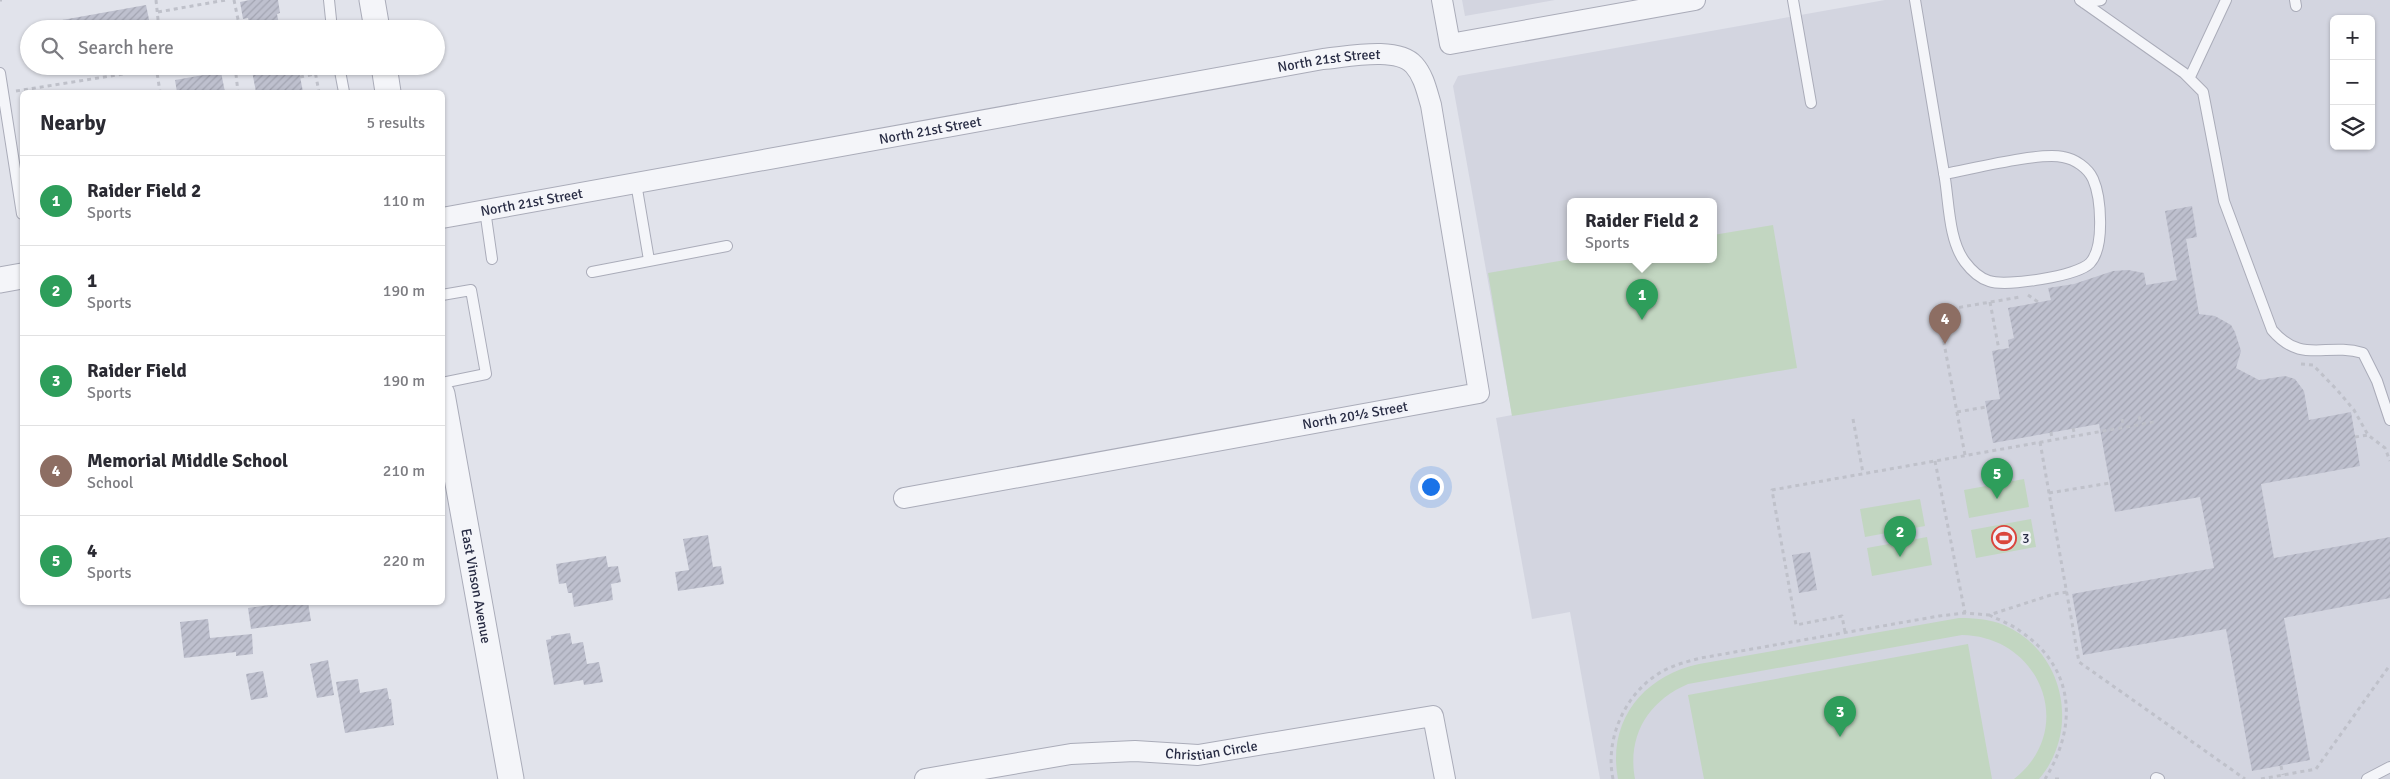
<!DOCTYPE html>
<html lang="en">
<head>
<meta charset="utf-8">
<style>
  :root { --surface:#fff; --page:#f2f2f3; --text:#2b2b33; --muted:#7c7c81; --line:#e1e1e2; --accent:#da453c }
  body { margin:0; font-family:Signika,sans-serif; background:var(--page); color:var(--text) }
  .controls { position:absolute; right:15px; top:15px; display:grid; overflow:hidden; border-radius:8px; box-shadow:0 1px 4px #0004 }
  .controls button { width:45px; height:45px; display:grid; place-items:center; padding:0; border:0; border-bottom:1px solid var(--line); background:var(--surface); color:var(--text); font:25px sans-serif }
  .you { position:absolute; left:1430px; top:486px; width:18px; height:18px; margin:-12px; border:4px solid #fff; border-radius:50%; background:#1a73e8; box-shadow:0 0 0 8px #1a73e833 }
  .badge { display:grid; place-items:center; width:32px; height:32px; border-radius:50%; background:var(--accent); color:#fff; font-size:16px; font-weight:700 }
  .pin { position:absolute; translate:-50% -41px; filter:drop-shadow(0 1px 2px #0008) }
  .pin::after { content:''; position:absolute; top:26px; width:18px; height:15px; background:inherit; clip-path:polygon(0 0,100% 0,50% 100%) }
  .popup { position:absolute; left:1567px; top:198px; width:150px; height:65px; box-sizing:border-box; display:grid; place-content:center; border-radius:8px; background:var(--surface); filter:drop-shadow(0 1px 4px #0005); font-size:16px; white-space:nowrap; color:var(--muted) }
  .popup b { font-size:19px; color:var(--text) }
  .popup::after { content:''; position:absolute; left:50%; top:100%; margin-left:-10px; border:10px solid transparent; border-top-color:var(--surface) }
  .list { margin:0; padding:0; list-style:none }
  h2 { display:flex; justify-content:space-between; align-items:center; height:65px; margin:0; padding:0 20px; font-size:21px }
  h2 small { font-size:16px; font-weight:400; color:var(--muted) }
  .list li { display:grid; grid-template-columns:32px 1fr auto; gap:15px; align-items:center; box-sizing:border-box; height:90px; padding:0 20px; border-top:1px solid var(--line) }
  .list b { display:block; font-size:19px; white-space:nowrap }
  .list p { margin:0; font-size:16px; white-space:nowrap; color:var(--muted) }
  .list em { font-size:16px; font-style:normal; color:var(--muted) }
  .icon { flex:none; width:28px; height:28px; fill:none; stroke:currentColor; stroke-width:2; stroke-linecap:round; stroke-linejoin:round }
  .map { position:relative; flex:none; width:2390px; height:779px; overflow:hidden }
  .search { position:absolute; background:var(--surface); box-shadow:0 1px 4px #0004; left:20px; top:20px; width:425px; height:55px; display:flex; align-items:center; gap:12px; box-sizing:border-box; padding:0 18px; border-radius:28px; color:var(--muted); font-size:19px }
  .panel { position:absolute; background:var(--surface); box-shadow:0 1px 4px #0004; left:20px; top:90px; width:425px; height:515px; border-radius:8px }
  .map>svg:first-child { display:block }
</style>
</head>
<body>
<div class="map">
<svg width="2390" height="779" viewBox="0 0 2390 779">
  <defs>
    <pattern id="water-rules" width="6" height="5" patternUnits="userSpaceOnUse" patternTransform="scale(1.25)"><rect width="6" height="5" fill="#99a7ce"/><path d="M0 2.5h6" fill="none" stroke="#7d88a9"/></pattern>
    <pattern id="building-hatch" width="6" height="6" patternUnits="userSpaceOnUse" patternTransform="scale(1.25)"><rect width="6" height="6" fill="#bec0ce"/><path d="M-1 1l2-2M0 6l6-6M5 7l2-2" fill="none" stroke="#a3a5b2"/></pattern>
  </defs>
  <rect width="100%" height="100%" fill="#e1e3eb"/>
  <path fill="#d3d5e0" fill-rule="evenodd" d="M 1462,0 L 1555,0 L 1465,16 Z
    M 1885,0 L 2390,0 L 2390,779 L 1600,779 L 1570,612 L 1532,619 L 1496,418 L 1512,415 L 1453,86 L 1458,76 ZM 2334,19 L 2371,19 L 2371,146 L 2334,146 ZM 1571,201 L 1713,201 L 1713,259 L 1571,259 Z"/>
  <path fill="#c2d6c1" d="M 1773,225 L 1797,368 L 1512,416 L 1488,273 L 1571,259 L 1713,259 L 1713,235 Z
    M 2024,479 L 2029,507 L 1969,518 L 1964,490 Z
    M 1920,499 L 1925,526 L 1865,537 L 1860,509 Z
    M 2031,519 L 2036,547 L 1976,558 L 1971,530 Z
    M 1927,537 L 1932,565 L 1872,576 L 1867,548 Z
    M 1959,618 C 1974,618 1990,619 2004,625 C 2064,651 2081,730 2039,779 L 2014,779 C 2078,729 2040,636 1962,635 L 1688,684 C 1648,701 1627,736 1635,779 L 1618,779 C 1607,721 1643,676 1699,664 Z
    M 1968,644 L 1992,779 L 1704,779 L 1688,695 Z"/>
  <path fill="url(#water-rules)" d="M 219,23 L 220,29 L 190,29 L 190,28 Z"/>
  <path fill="url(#building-hatch)" d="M 250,0 L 278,0 L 280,13 L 277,14 L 280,29 L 250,29 L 248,18 L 243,19 L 240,2 Z
    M 146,5 L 151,29 L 51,29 L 51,22 Z
    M 251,66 L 298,66 L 303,92 L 256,92 Z
    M 221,72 L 225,92 L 177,92 L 175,80 Z
    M 2192,206 L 2197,237 L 2186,239 L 2199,314 L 2215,316 L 2231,325 L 2235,332 L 2241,351 L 2236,368 L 2259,380 L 2285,376 L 2295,379 L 2304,391 L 2309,420 L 2351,412 L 2360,466 L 2261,484 L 2274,558 L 2390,537 L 2390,598 L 2284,618 L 2310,760 L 2252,771 L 2226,629 L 2083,655 L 2072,594 L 2214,568 L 2200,497 L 2115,512 L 2099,424 L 1993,443 L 1985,401 L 2000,399 L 1992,351 L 2009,348 L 2008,340 L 2014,338 L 2008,308 L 2051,300 L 2048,288 L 2074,284 L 2113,271 L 2128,270 L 2144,273 L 2146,285 L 2177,280 L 2165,211 Z
    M 708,535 L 713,567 L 721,566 L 724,584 L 678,591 L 675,572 L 689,570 L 683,539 Z
    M 1810,552 L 1817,590 L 1799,593 L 1792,555 Z
    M 606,556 L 608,567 L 618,566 L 621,582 L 611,584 L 613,600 L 574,607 L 572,593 L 568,593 L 566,583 L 559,584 L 556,564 Z
    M 268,602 L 308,602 L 311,621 L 251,629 L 248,608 L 269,605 Z
    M 208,619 L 210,638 L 252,634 L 253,654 L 236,656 L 236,652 L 184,658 L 180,622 Z
    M 570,633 L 572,644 L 583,642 L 587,664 L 599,662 L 603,682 L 584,685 L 583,680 L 554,685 L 546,640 L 551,639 L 551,636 Z
    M 328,660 L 334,695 L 317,698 L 310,664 Z
    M 263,671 L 268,697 L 251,700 L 246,674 Z
    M 358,679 L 360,693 L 387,688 L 389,699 L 391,699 L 394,725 L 345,733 L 336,682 Z"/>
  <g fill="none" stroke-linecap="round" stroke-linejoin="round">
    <defs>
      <path id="service" d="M 329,0 L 332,29
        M 1793,0 L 1811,103
        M 1915,0 C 1925,60 1935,119 1945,179 C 1949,204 1949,241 1965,262 C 1971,270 1979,278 1989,281 C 2006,287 2078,276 2090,263 C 2105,247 2101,197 2093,179 C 2088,168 2075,159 2063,157 C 2038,152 1972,169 1944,174
        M 2080,0 L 2184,73 L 2203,92 L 2224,201 L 2272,330 C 2302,365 2325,342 2363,353 L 2377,381 L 2390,420
        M 2295,0 L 2296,6
        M 2084,3 L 2101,0
        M 339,66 L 344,92
        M 0,73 L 22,214
        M 2190,77 L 2226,0
        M 636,183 L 649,260
        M 485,210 L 492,259
        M 592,272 L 727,246
        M 442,295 L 471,290 L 486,374 L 442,383
        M 2156,778 L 2159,779
        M 2367,779 L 2390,767"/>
      <g id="minor">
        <path d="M 1442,0 L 1450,44 L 1695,0"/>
        <path id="s1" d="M 442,218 L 1323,59 C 1347,57 1397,46 1414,65 C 1424,76 1427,92 1431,105 L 1479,393 L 904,498"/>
        <path id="s2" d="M 925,779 L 1071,754 L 1135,751 L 1198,755 L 1433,716 L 1445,779"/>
      </g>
      <g id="tertiary">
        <path d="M 372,0 L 377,29"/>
        <path d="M 384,66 L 388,92"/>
        <path d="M 0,280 L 22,276"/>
        <path id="s3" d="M 442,394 L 511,779"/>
      </g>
    </defs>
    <use href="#service" stroke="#aaacb9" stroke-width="12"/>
    <use href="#minor" stroke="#aaacb9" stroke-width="22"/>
    <use href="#tertiary" stroke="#aaacb9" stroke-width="27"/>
    <path stroke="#bfc1ca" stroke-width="3" stroke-dasharray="4 4" stroke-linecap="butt" d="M 0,0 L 2,0
      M 156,0 L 159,29
      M 234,0 L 240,29
      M 158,12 L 226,0
      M 156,66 L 160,92
      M 235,66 L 238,92
      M 314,66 L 319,92
      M 300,77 L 315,74
      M 16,91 L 136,72 L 146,66
      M 2028,295 L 2038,302
      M 1990,302 L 1999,350
      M 2301,364 L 2313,365 L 2338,391 L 2354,410 L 2368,435 L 2385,448 L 2390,461
      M 1957,412 L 1986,407
      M 2139,416 L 2141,424
      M 1853,419 L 1863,473
      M 2122,419 L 2124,427
      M 2073,428 L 2075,436
      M 2051,432 L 2052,440
      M 2355,437 L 2368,435
      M 2040,442 L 2079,662 L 2245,779
      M 1965,455 L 1938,311 L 2020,297
      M 1935,461 L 1965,613
      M 2049,493 L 2110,483
      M 1989,615 C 1999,620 2011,624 2020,631 C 2075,668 2078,726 2045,779
      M 1845,632 L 1842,616 L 1796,625 L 1772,490 L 2154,422
      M 2281,766 L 2283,775
      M 1613,779 C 1605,741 1623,698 1655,676 C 1669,666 1685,662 1701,658 L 1939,616 L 1965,613 L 1989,615 L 2054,594 L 2067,592
      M 2055,779 L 2059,779
      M 2261,779 L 2316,769 L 2390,665"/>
    <use href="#service" stroke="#f4f5f9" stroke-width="10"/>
    <use href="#minor" stroke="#f4f5f9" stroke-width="20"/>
    <use href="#tertiary" stroke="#f4f5f9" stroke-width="25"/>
  </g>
  <defs>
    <symbol id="stadium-ring" viewBox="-11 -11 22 22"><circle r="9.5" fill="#f1f2f8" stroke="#da453c" stroke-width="1.5"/><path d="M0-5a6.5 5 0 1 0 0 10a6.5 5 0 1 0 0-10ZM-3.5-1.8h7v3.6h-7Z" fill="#da453c"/></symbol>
  </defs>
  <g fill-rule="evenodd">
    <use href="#stadium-ring" x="1990" y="524" width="28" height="28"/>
  </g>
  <g text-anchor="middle" stroke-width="5" stroke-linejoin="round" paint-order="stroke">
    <g font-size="14" fill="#282c44" stroke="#f1f2f8">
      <text dy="5" stroke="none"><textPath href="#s1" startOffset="901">North 21st Street</textPath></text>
      <text dy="5" stroke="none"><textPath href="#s1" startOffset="496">North 21st Street</textPath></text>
      <text dy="5" stroke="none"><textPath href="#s1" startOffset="91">North 21st Street</textPath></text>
      <text transform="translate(1355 415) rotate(-10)" y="5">North 20½ Street</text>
      <text dy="5" stroke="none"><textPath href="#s3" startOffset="195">East Vinson Avenue</textPath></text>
      <text dy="5" stroke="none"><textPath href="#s2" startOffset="289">Christian Circle</textPath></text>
    </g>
    <g font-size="14" fill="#282c44" stroke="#f1f2f8" text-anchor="start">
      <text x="2022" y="543">3</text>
    </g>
  </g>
</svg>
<div class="controls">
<button>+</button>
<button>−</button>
<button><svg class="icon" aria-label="layers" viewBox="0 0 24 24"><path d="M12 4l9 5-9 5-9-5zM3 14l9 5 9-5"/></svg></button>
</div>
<div class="you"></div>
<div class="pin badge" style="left:1642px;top:320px;background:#2e9e5b">1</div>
<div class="popup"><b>Raider Field 2</b>Sports</div>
<div class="pin badge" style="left:1900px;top:557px;background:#2e9e5b">2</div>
<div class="pin badge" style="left:1840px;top:737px;background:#2e9e5b">3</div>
<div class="pin badge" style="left:1945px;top:344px;background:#8d6e63">4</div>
<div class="pin badge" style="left:1997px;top:499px;background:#2e9e5b">5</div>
<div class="search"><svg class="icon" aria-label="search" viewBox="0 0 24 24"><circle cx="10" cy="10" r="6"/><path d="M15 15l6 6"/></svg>Search here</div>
<section class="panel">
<h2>Nearby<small>5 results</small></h2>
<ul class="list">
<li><span class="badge" style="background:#2e9e5b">1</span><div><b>Raider Field 2</b><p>Sports</p></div><em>110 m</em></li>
<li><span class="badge" style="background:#2e9e5b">2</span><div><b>1</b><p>Sports</p></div><em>190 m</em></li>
<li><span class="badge" style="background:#2e9e5b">3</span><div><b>Raider Field</b><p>Sports</p></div><em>190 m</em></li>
<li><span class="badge" style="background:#8d6e63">4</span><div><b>Memorial Middle School</b><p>School</p></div><em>210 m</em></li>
<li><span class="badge" style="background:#2e9e5b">5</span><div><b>4</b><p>Sports</p></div><em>220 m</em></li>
</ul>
</section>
</div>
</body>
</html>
